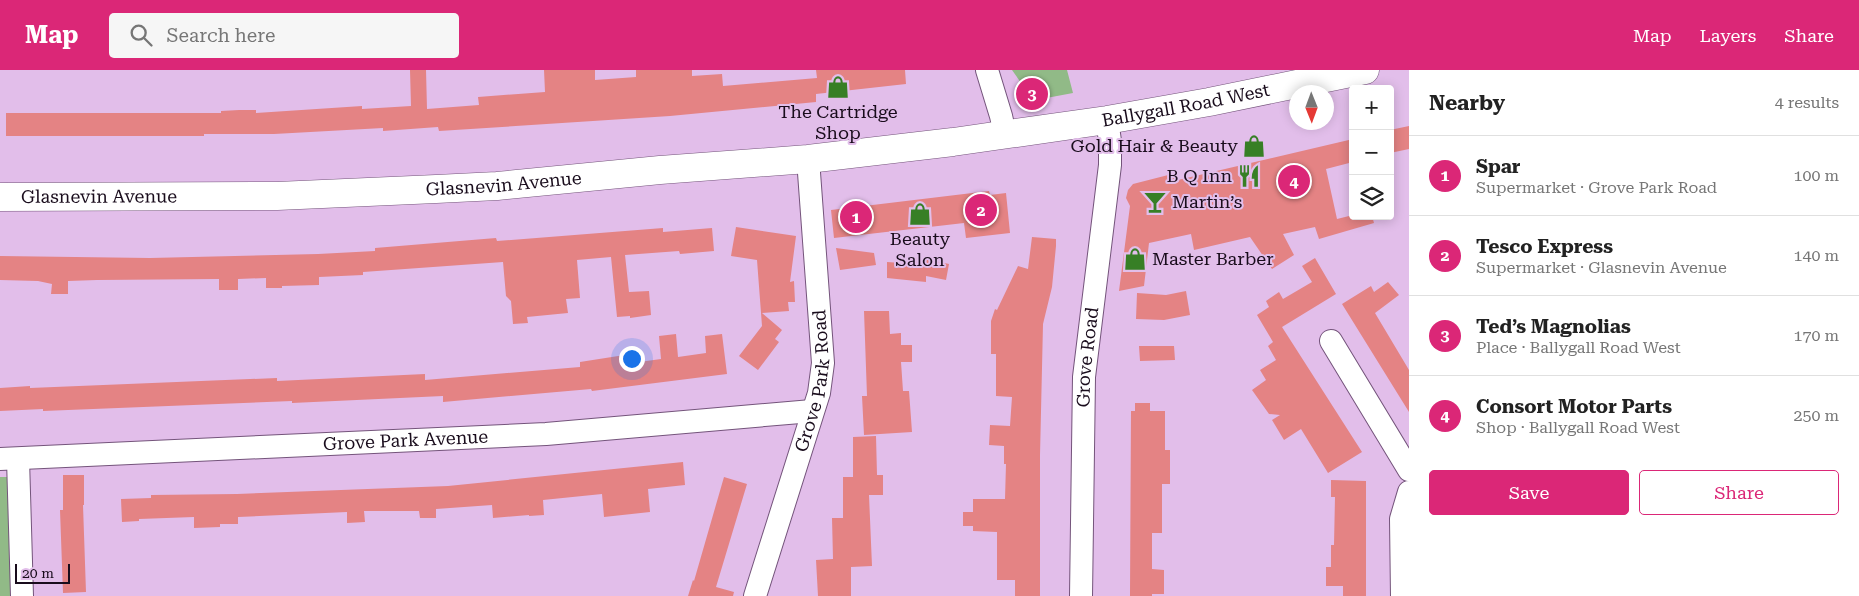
<!DOCTYPE html>
<html lang="en">
<head>
<meta charset="utf-8">
<style>
  :root { --surface:#fff; --page:#f6f6f6; --text:#222; --muted:#767676; --line:#e0e0e0; --accent:#db2777 }
  body { margin:0; font-family:"Roboto Serif",serif; background:var(--page); color:var(--text) }
  .controls { position:absolute; right:15px; top:15px; display:grid; overflow:hidden; border-radius:5px; box-shadow:0 2px 12px #0003 }
  .controls button { width:45px; height:45px; display:grid; place-items:center; padding:0; border:0; border-bottom:1px solid var(--line); background:var(--surface); color:var(--text); font:25px sans-serif }
  .compass { position:absolute; left:1289px; top:15px; width:45px; height:45px; border-radius:50%; background:var(--surface); box-shadow:0 2px 12px #0003; rotate:179deg }
  .scale { position:absolute; left:15px; bottom:12px; width:55px; box-sizing:border-box; padding-left:5px; border:2px solid #190c1c; border-top:0; font-size:14px; line-height:18px; white-space:nowrap; color:#190c1c; -webkit-text-stroke:4px #e2beea; paint-order:stroke }
  .you { position:absolute; left:631px; top:288px; width:18px; height:18px; margin:-12px; border:4px solid #fff; border-radius:50%; background:#1a73e8; box-shadow:0 0 0 8px #1a73e833 }
  .badge { display:grid; place-items:center; width:32px; height:32px; border-radius:50%; background:var(--accent); color:#fff; font-size:16px; font-weight:700 }
  .pin { position:absolute; translate:-50% -50%; border:2px solid #fff; box-shadow:0 1px 5px #0006 }
  .list { margin:0; padding:0; list-style:none }
  h2 { display:flex; justify-content:space-between; align-items:center; height:65px; margin:0; padding:0 20px; font-size:21px }
  h2 small { font-size:16px; font-weight:400; color:var(--muted) }
  .list li { display:grid; grid-template-columns:32px 1fr auto; gap:15px; align-items:center; box-sizing:border-box; height:80px; padding:0 20px; border-top:1px solid var(--line) }
  .list b { display:block; font-size:19px; white-space:nowrap }
  .list p { margin:0; font-size:16px; white-space:nowrap; color:var(--muted) }
  .list em { font-size:16px; font-style:normal; color:var(--muted) }
  .actions { display:flex; gap:10px; padding:15px 20px }
  .actions a { flex:1; padding:11px 0; border:1px solid var(--accent); border-radius:5px; text-align:center; font-size:18px; color:var(--accent) }
  .actions .main { background:var(--accent); color:#fff }
  .icon { flex:none; width:28px; height:28px; fill:none; stroke:currentColor; stroke-width:2; stroke-linecap:round; stroke-linejoin:round }
  .map { position:relative; flex:none; width:1409px; height:526px; overflow:hidden }
  header { display:flex; align-items:center; gap:30px; box-sizing:border-box; height:70px; padding:0 25px; background:var(--accent); color:#fff }
  header strong { font-size:24px }
  nav { display:flex; gap:28px; margin-inline-start:auto; font-size:18px }
  .search { width:350px; height:45px; background:var(--page); display:flex; align-items:center; gap:12px; box-sizing:border-box; padding:0 18px; border-radius:5px; color:var(--muted); font-size:19px }
  main { display:flex }
  aside { flex:1; background:var(--surface) }
  .map>svg:first-child { display:block }
</style>
</head>
<body>
<header>
<strong>Map</strong>
<div class="search"><svg class="icon" aria-label="search" viewBox="0 0 24 24"><circle cx="10" cy="10" r="6"/><path d="M15 15l6 6"/></svg>Search here</div>
<nav><a>Map</a><a>Layers</a><a>Share</a></nav>
</header>
<main>
<div class="map">
<svg width="1409" height="526" viewBox="0 0 1409 526">
  <rect width="100%" height="100%" fill="#e2beea"/>
  <path fill="#91ba87" d="M 1012,0 L 1067,0 L 1073,23 L 1041,29 L 1026,20 Z
    M 0,407 L 12,407 L 12,526 L 0,526 Z"/>
  <path fill="#e48384" d="M 410,0 L 426,0 L 427,39 L 479,35 L 478,27 L 545,22 L 544,0 L 595,0 L 595,10 L 636,7 L 636,0 L 692,0 L 692,6 L 722,4 L 723,16 L 817,8 L 816,0 L 905,0 L 906,14 L 816,24 L 816,32 L 670,46 L 439,61 L 438,57 L 383,61 L 383,58 L 274,64 L 204,64 L 204,66 L 6,66 L 6,43 L 221,43 L 221,41 L 239,40 L 256,40 L 256,43 L 362,36 L 362,39 L 411,36 Z
    M 1409,56 L 1409,79 L 1390,83 L 1390,60 Z
    M 1353,69 L 1353,92 L 1326,99 L 1337,149 L 1353,145 L 1353,146 L 1372,146 L 1374,153 L 1319,169 L 1315,157 L 1283,164 L 1294,185 L 1272,199 L 1250,167 L 1194,180 L 1191,164 L 1149,173 L 1144,216 L 1119,221 L 1130,136 L 1126,128 L 1128,120 L 1133,114 L 1176,103 L 1178,110 Z
    M 989,121 L 990,125 L 1006,123 L 1010,163 L 966,168 L 964,153 L 834,168 L 831,140 Z
    M 736,157 L 796,166 L 790,212 L 794,211 L 795,232 L 788,232 L 789,241 L 762,243 L 782,260 L 775,269 L 779,272 L 758,300 L 739,286 L 762,256 L 757,190 L 731,186 Z
    M 663,158 L 663,162 L 712,158 L 714,181 L 680,184 L 679,181 L 625,185 L 629,222 L 649,221 L 651,245 L 630,248 L 630,246 L 617,247 L 611,187 L 577,190 L 580,228 L 566,229 L 568,243 L 527,247 L 528,253 L 513,254 L 511,231 L 506,226 L 503,192 L 363,202 L 363,205 L 319,207 L 319,215 L 282,216 L 282,218 L 266,218 L 266,208 L 238,209 L 238,220 L 219,220 L 219,209 L 97,210 L 68,211 L 68,224 L 51,224 L 52,214 L 38,211 L 0,210 L 0,186 L 150,188 L 318,184 L 375,181 L 375,178 L 496,168 L 497,171 Z
    M 1032,167 L 1056,169 L 1056,176 L 1052,217 L 1043,254 L 1040,385 L 1040,526 L 1015,526 L 1015,510 L 997,510 L 997,462 L 973,461 L 973,456 L 963,456 L 963,442 L 973,442 L 973,429 L 1005,429 L 1006,394 L 1004,394 L 1004,376 L 989,375 L 990,355 L 1010,356 L 1012,327 L 996,326 L 996,284 L 991,284 L 991,251 L 995,239 L 997,240 L 1018,196 L 1028,199 Z
    M 836,178 L 874,183 L 876,195 L 840,200 Z
    M 917,187 L 949,194 L 946,210 L 926,206 L 926,212 L 887,208 L 887,192 L 916,194 Z
    M 1315,188 L 1336,224 L 1282,257 L 1362,382 L 1328,403 L 1301,359 L 1284,370 L 1272,350 L 1280,345 L 1269,344 L 1252,320 L 1266,310 L 1260,300 L 1276,290 L 1268,276 L 1273,272 L 1257,245 L 1269,237 L 1266,231 L 1279,222 L 1283,229 L 1312,212 L 1302,196 Z
    M 1388,212 L 1399,225 L 1375,243 L 1409,300 L 1409,342 L 1342,234 L 1371,216 L 1374,222 Z
    M 1186,221 L 1190,245 L 1164,250 L 1136,249 L 1137,223 L 1166,225 Z
    M 864,241 L 889,241 L 890,264 L 901,263 L 901,275 L 912,275 L 912,292 L 901,292 L 903,321 L 909,321 L 912,362 L 864,365 L 862,326 L 867,326 Z
    M 676,264 L 678,287 L 706,283 L 705,266 L 722,264 L 727,304 L 592,321 L 591,319 L 443,332 L 443,326 L 292,333 L 292,331 L 43,341 L 43,339 L 0,341 L 0,318 L 30,316 L 30,318 L 277,308 L 277,311 L 425,304 L 425,310 L 580,297 L 580,292 L 631,284 L 632,293 L 661,289 L 659,266 Z
    M 1139,276 L 1174,276 L 1175,290 L 1140,291 Z
    M 1135,333 L 1150,333 L 1150,341 L 1165,341 L 1165,380 L 1170,380 L 1170,414 L 1162,414 L 1162,463 L 1152,463 L 1152,499 L 1164,500 L 1164,524 L 1152,524 L 1152,526 L 1130,526 L 1131,341 L 1135,341 Z
    M 876,366 L 877,405 L 883,405 L 883,425 L 869,425 L 872,496 L 851,497 L 851,526 L 818,526 L 816,490 L 833,489 L 832,448 L 843,448 L 843,407 L 853,407 L 853,367 Z
    M 683,392 L 685,415 L 648,419 L 650,442 L 604,447 L 602,424 L 543,430 L 544,445 L 529,446 L 529,445 L 493,448 L 492,435 L 436,439 L 436,448 L 420,448 L 419,441 L 364,441 L 365,452 L 347,453 L 347,442 L 238,447 L 238,454 L 220,454 L 220,457 L 194,458 L 194,447 L 139,449 L 139,451 L 122,452 L 121,429 L 151,428 L 151,425 L 237,424 L 448,416 Z
    M 63,405 L 84,405 L 84,435 L 83,435 L 86,522 L 63,523 L 60,440 L 63,440 Z
    M 724,407 L 747,414 L 716,517 L 734,522 L 733,526 L 688,526 L 693,510 L 694,511 Z
    M 1331,410 L 1366,411 L 1366,526 L 1343,526 L 1343,516 L 1326,516 L 1326,497 L 1331,497 L 1331,475 L 1334,475 L 1335,427 L 1331,427 Z"/>
  <g fill="none" stroke-linecap="round" stroke-linejoin="round">
    <defs>
      <g id="street">
        <path d="M 987,0 L 1001,46 L 1005,64"/>
        <path d="M 1331,271 L 1409,400"/>
        <path id="s1" d="M 0,389 L 546,364 L 812,341"/>
        <path d="M 18,389 L 22,526"/>
        <path id="s2" d="M 755,526 L 819,323 L 823,293 L 808,89"/>
        <path id="s3" d="M 1081,526 L 1084,307 L 1110,95 L 1110,71 L 1107,50"/>
        <path d="M 1402,526 L 1401,449 L 1409,422"/>
      </g>
      <g id="secondary">
        <path id="s4" d="M 0,127 L 277,126 L 436,119 L 497,116 L 660,100 L 808,89 L 953,72 L 1107,50 L 1209,32 L 1365,0"/>
      </g>
    </defs>
    <use href="#street" stroke="#74547b" stroke-width="24"/>
    <use href="#secondary" stroke="#74547b" stroke-width="29"/>
    <use href="#street" stroke="#fff" stroke-width="22"/>
    <use href="#secondary" stroke="#fff" stroke-width="28"/>
  </g>
  <defs>
    <symbol id="shop-bare" viewBox="-9 -9 18 18"><path d="M-5-2.5h2.3a2.7 3.5 0 0 1 5.4 0H5L5.5 6h-11ZM-1.5-2.5h3a1.5 2.3 0 0 0-3 0Z" fill="#377f25" stroke="#e2beea" stroke-width="2.5" paint-order="stroke"/></symbol>
    <symbol id="restaurant-bare" viewBox="-9 -9 18 18"><path d="M-5-6h1v4h1v-4h1v4h1v-4h1v5L-1.5 .5V6h-2V.5L-5-1ZM5-6V6H3V1.5H1.5Q1.5-4 5-6Z" fill="#377f25" stroke="#e2beea" stroke-width="2.5" paint-order="stroke"/></symbol>
    <symbol id="bar-bare" viewBox="-9 -9 18 18"><path d="M-6-5H6L.8 .8V4.5H3.5V6h-7V4.5H-.8V.8Z" fill="#377f25" stroke="#e2beea" stroke-width="2.5" paint-order="stroke"/></symbol>
  </defs>
  <g fill-rule="evenodd">
    <use href="#shop-bare" x="822" y="1" width="32" height="32"/>
    <use href="#shop-bare" x="1238" y="60" width="32" height="32"/>
    <use href="#restaurant-bare" x="1233" y="90" width="32" height="32"/>
    <use href="#bar-bare" x="1139" y="116" width="32" height="32"/>
    <use href="#shop-bare" x="904" y="128" width="32" height="32"/>
    <use href="#shop-bare" x="1119" y="173" width="32" height="32"/>
  </g>
  <g text-anchor="middle" stroke-width="4" stroke-linejoin="round" paint-order="stroke">
    <g font-size="18" fill="#190c1c" stroke="#e2beea">
      <text dy="6" stroke="none"><textPath href="#s4" startOffset="1191">Ballygall Road West</textPath></text>
      <text dy="6" stroke="none"><textPath href="#s4" startOffset="504">Glasnevin Avenue</textPath></text>
      <text dy="6" stroke="none"><textPath href="#s4" startOffset="99">Glasnevin Avenue</textPath></text>
      <text dy="6" stroke="none"><textPath href="#s3" startOffset="239">Grove Road</textPath></text>
      <text dy="6" stroke="none"><textPath href="#s2" startOffset="224">Grove Park Road</textPath></text>
      <text dy="6" stroke="none"><textPath href="#s1" startOffset="406">Grove Park Avenue</textPath></text>
    </g>
    <g font-size="18" fill="#190c1c" stroke="#e2beea">
      <text x="838" y="48">The Cartridge<tspan x="838" dy="21">Shop</tspan></text>
      <text x="1238" y="82" text-anchor="end">Gold Hair &amp; Beauty</text>
      <text x="1232" y="112" text-anchor="end">B Q Inn</text>
      <text x="1172" y="138" text-anchor="start">Martin’s</text>
      <text x="920" y="175">Beauty<tspan x="920" dy="21">Salon</tspan></text>
      <text x="1152" y="195" text-anchor="start">Master Barber</text>
    </g>
  </g>
</svg>
<div class="controls">
<button>+</button>
<button>−</button>
<button><svg class="icon" aria-label="layers" viewBox="0 0 24 24"><path d="M12 4l9 5-9 5-9-5zM3 14l9 5 9-5"/></svg></button>
</div>
<svg class="compass" viewBox="-18 -18 36 36"><path d="M0-13l5 13h-10z" fill="#e53935"/><path d="M0 13l5-13h-10z" fill="#767676"/></svg>
<div class="scale">20 m</div>
<div class="you"></div>
<div class="pin badge" style="left:856px;top:147px">1</div>
<div class="pin badge" style="left:981px;top:140px">2</div>
<div class="pin badge" style="left:1032px;top:24px">3</div>
<div class="pin badge" style="left:1294px;top:111px">4</div>
</div>
<aside>
<h2>Nearby<small>4 results</small></h2>
<ul class="list">
<li><span class="badge">1</span><div><b>Spar</b><p>Supermarket · Grove Park Road</p></div><em>100 m</em></li>
<li><span class="badge">2</span><div><b>Tesco Express</b><p>Supermarket · Glasnevin Avenue</p></div><em>140 m</em></li>
<li><span class="badge">3</span><div><b>Ted’s Magnolias</b><p>Place · Ballygall Road West</p></div><em>170 m</em></li>
<li><span class="badge">4</span><div><b>Consort Motor Parts</b><p>Shop · Ballygall Road West</p></div><em>250 m</em></li>
</ul>
<div class="actions"><a class="main">Save</a><a>Share</a></div>
</aside>
</main>
</body>
</html>
